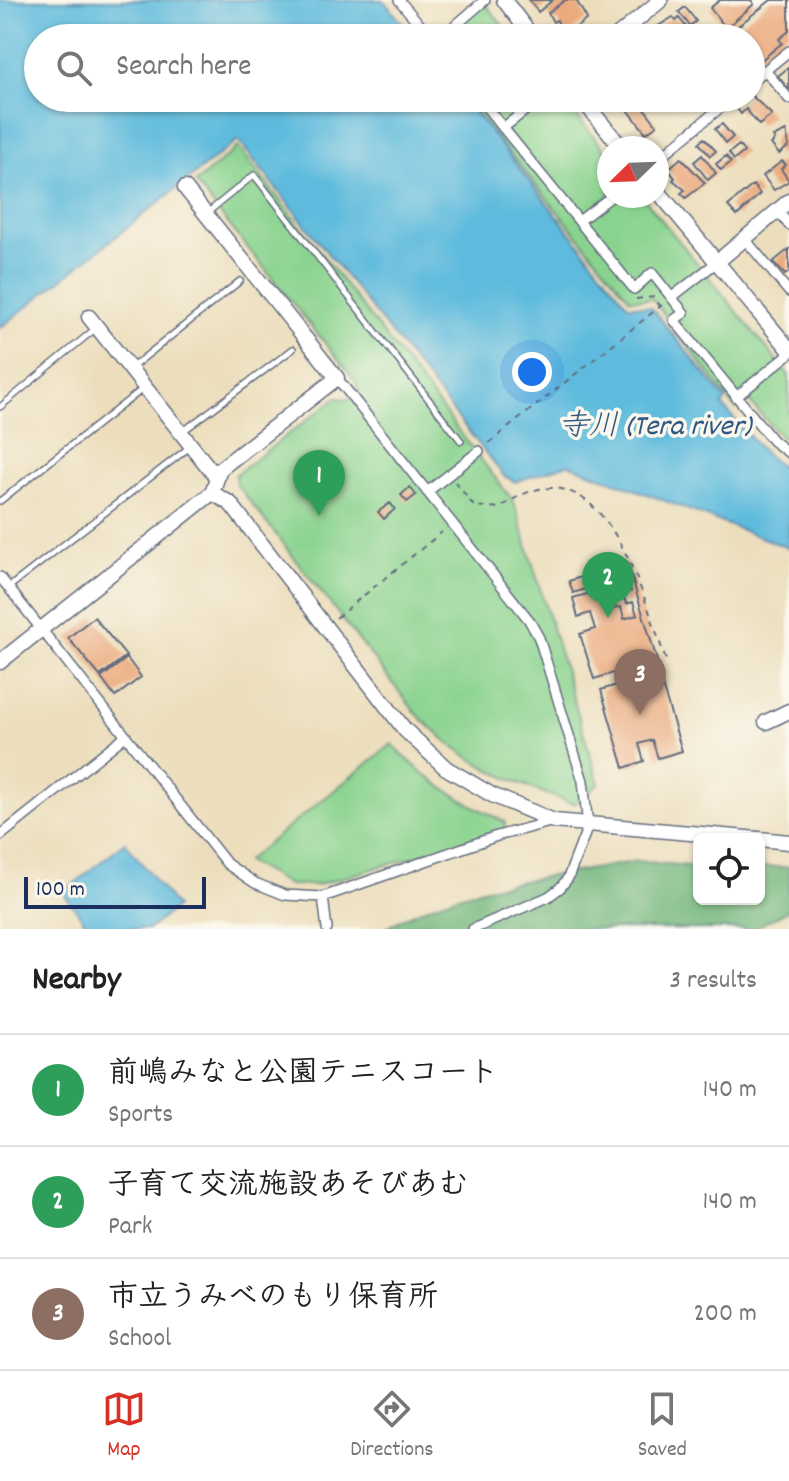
<!DOCTYPE html>
<html lang="en">
<head>
<meta charset="utf-8">
<style>
  :root { --surface:#fff; --page:#f6f6f6; --text:#222; --muted:#767676; --line:#e0e0e0; --accent:#d93025 }
  body { margin:0; font-family:Dekko,"Klee One",sans-serif; background:var(--page); color:var(--text) }
  .controls { position:absolute; right:24px; bottom:24px; display:grid; overflow:hidden; border-radius:12px; box-shadow:0 2px 6px #0004 }
  .controls button { width:72px; height:72px; display:grid; place-items:center; padding:0; border:0; border-bottom:2px solid var(--line); background:var(--surface); color:var(--text); font:40px sans-serif }
  .compass { position:absolute; left:597px; top:136px; width:72px; height:72px; border-radius:50%; background:var(--surface); box-shadow:0 2px 6px #0004; rotate:247deg }
  .scale { position:absolute; left:24px; bottom:20px; width:182px; box-sizing:border-box; padding-left:8px; border:4px solid #1b2f5e; border-top:0; font-size:22px; line-height:28px; white-space:nowrap; color:#1b2f5e; -webkit-text-stroke:6px #fbf7ec; paint-order:stroke }
  .you { position:absolute; left:532px; top:372px; width:28px; height:28px; margin:-20px; border:6px solid #fff; border-radius:50%; background:#1a73e8; box-shadow:0 0 0 12px #1a73e833 }
  .badge { display:grid; place-items:center; width:52px; height:52px; border-radius:50%; background:var(--accent); color:#fff; font-size:26px; font-weight:700 }
  .pin { position:absolute; translate:-50% -66px; filter:drop-shadow(0 2px 4px #0008) }
  .pin::after { content:''; position:absolute; top:42px; width:28px; height:24px; background:inherit; clip-path:polygon(0 0,100% 0,50% 100%) }
  .list { margin:0; padding:0; list-style:none }
  h2 { display:flex; justify-content:space-between; align-items:center; height:104px; margin:0; padding:0 32px; font-size:34px }
  h2 small { font-size:26px; font-weight:400; color:var(--muted) }
  .list li { display:grid; grid-template-columns:52px 1fr auto; gap:24px; align-items:center; box-sizing:border-box; height:112px; padding:0 32px; border-top:2px solid var(--line) }
  .list b { display:block; font-size:30px; white-space:nowrap }
  .list p { margin:0; font-size:26px; white-space:nowrap; color:var(--muted) }
  .list em { font-size:26px; font-style:normal; color:var(--muted) }
  .icon { flex:none; width:44px; height:44px; fill:none; stroke:currentColor; stroke-width:2; stroke-linecap:round; stroke-linejoin:round }
  .map { position:relative; flex:none; width:789px; height:929px; overflow:hidden }
  .search { position:absolute; background:var(--surface); box-shadow:0 2px 6px #0004; left:24px; right:24px; top:24px; height:88px; display:flex; align-items:center; gap:20px; box-sizing:border-box; padding:0 28px; border-radius:44px; color:var(--muted); font-size:30px }
  .sheet { height:440px; background:var(--surface) }
  nav { display:flex; justify-content:space-around; align-items:center; box-sizing:border-box; height:112px; border-top:2px solid var(--line); background:var(--surface); font-size:22px; color:var(--muted) }
  nav a { display:grid; justify-items:center; gap:4px }
  nav .on { color:var(--accent) }
  .map>svg:first-child { display:block }
</style>
</head>
<body>
<div class="map">
<svg width="789" height="929" viewBox="0 0 789 929">
  <rect width="100%" height="100%" fill="#fbf7ec"/>
  <filter id="ink" filterUnits="userSpaceOnUse"><feTurbulence type="fractalNoise" baseFrequency=".0125" numOctaves="2"/><feDisplacementMap in="SourceGraphic" scale="16" xChannelSelector="R" yChannelSelector="G"/><feConvolveMatrix kernelMatrix="1 2 1 2 8 2 1 2 1" color-interpolation-filters="sRGB"/></filter>
  <filter id="wash" filterUnits="userSpaceOnUse"><feTurbulence type="fractalNoise" baseFrequency=".006" numOctaves="4" result="noise"/><feDisplacementMap in="SourceGraphic" scale="32" xChannelSelector="R" yChannelSelector="G"/><feGaussianBlur stdDeviation="1.8" result="paint"/><feColorMatrix in="noise" values="0 0 0 0 0 0 0 0 0 0 0 0 0 0 0 0 0 1.4 0 .05"/><feComposite in="paint" operator="in"/></filter>
  <g filter="url(#wash)">
    <rect width="100%" height="100%" fill="#ecdebc"/>
    <path fill="#8ad38f" stroke="#528176" stroke-width="2" d="M 477,0 L 482,0 L 513,38 L 432,38 Z
      M 464,98 L 562,98 L 609,155 L 609,196 L 642,196 L 789,375 L 789,446 L 748,400 L 736,409 L 652,299 L 630,299 Z
      M 238,147 L 514,502 L 599,784 L 574,804 C 509,781 465,764 416,713 L 237,485 L 235,475 L 336,398 L 349,399 L 359,391 L 355,380 L 195,183 Z
      M 392,744 C 428,782 458,799 505,822 L 504,831 L 317,885 L 289,885 L 246,861 Z"/>
    <path fill="#6fb57a" stroke="#45726c" stroke-width="2" d="M 636,861 L 699,867 L 699,899 L 759,899 L 759,867 L 789,867 L 789,910 L 753,929 L 385,929 C 461,881 550,879 636,861 Z"/>
    <path fill="#5fbbdd" stroke="#3d759e" stroke-width="2" d="M 0,0 L 383,0 L 415,38 L 38,38 L 38,98 L 463,98 L 628,305 L 651,307 L 726,400 L 722,405 L 765,454 L 789,473 L 789,548 L 568,464 L 515,482 L 504,476 L 238,140 L 0,328 Z
      M 125,842 L 176,907 L 149,929 L 91,929 L 63,893 Z"/>
    <g id="blocks">
      <path fill="#ebab7f" fill-rule="evenodd" d="M 529,0 L 553,0 L 538,12 Z
        M 565,0 L 576,0 L 587,19 L 569,33 L 561,30 L 557,20 L 553,22 L 548,13 Z
        M 720,0 L 751,0 L 754,4 L 726,28 L 710,8 Z
        M 771,0 L 789,0 L 789,31 L 779,39 L 782,43 L 759,62 L 751,52 L 751,38 L 740,38 L 733,30 Z
        M 685,7 L 696,21 L 690,26 L 679,12 Z
        M 673,17 L 676,21 L 679,18 L 687,28 L 683,32 L 688,38 L 664,38 L 655,28 Z
        M 789,67 L 789,90 L 778,76 Z
        M 751,95 L 772,115 L 759,125 L 746,109 L 741,114 L 736,107 Z
        M 628,98 L 636,98 L 657,125 L 646,133 L 622,102 Z
        M 722,124 L 733,137 L 726,143 L 715,129 Z
        M 786,131 L 789,146 L 779,154 L 771,144 L 775,140 L 773,137 Z
        M 704,138 L 716,151 L 710,156 L 699,143 Z
        M 739,145 L 744,152 L 734,160 L 729,153 Z
        M 702,155 L 716,173 L 708,180 L 694,162 Z
        M 726,156 L 731,162 L 721,170 L 716,164 Z
        M 681,158 L 705,183 L 686,198 L 681,193 L 685,190 L 673,180 L 675,178 L 668,169 Z
        M 782,161 L 786,165 L 781,169 L 789,181 L 774,190 L 763,176 Z
        M 753,185 L 760,194 L 737,216 L 728,206 Z
        M 789,249 L 789,272 L 785,275 L 773,262 Z
        M 410,487 L 416,495 L 407,502 L 401,495 Z
        M 390,503 L 395,509 L 384,519 L 378,512 Z
        M 615,556 L 617,565 L 627,562 L 657,660 L 594,679 L 580,634 L 595,629 L 590,613 L 578,617 L 573,598 L 594,592 L 593,587 L 573,593 L 569,581 L 587,575 L 585,568 L 595,565 L 597,572 L 607,569 L 604,559 ZM 611,583 L 613,590 L 629,585 L 631,591 L 623,594 L 626,604 L 633,602 L 637,615 L 624,619 L 621,607 L 612,609 L 604,585 Z
        M 94,617 L 126,656 L 100,676 L 68,638 Z
        M 127,658 L 141,677 L 115,697 L 101,678 Z
        M 658,672 L 682,751 L 658,758 L 652,740 L 639,744 L 644,761 L 624,768 L 601,690 Z"/>
    </g>
  </g>
  <g filter="url(#ink)">
    <use href="#blocks" fill-opacity="0" stroke="#646c7f" stroke-width="2"/>
    <g fill="none" stroke-linecap="round" stroke-linejoin="round">
      <defs>
        <path id="lane" d="M 207,213 L 254,175 L 461,441
          M 131,368 L 240,281
          M 0,407 L 95,329
          M 182,432 L 293,349
          M 0,501 L 144,388
          M 9,587 L 191,446"/>
        <path id="street" d="M 399,0 L 431,38
          M 441,38 L 485,0
          M 765,70 L 789,99
          M 751,82 L 789,51
          M 479,98 L 634,289 L 652,273 L 684,313 L 674,320 L 773,441 L 789,453
          M 503,128 L 541,98
          M 657,160 L 732,98
          M 778,211 L 789,225
          M 579,221 L 612,196
          M 745,239 L 789,292
          M 672,297 L 717,262
          M 337,378 L 529,620 L 539,638 L 583,781 L 588,826 L 568,878 L 560,888 L 548,897 L 473,929
          M 736,397 L 789,354
          M 427,492 L 479,451
          M 0,577 L 227,864 L 255,883 L 285,895 L 323,897 L 497,836 L 554,821
          M 0,836 L 124,737
          M 323,897 L 327,929"/>
        <path id="secondary" d="M 504,0 L 533,38
          M 615,38 L 661,0
          M 581,98 L 622,148
          M 657,190 L 789,349
          M 717,262 L 789,201
          M 89,317 L 217,478
          M 212,493 L 230,503 L 405,730 L 446,768 L 492,795 L 554,821 L 758,839
          M 0,662 L 212,493 L 220,469 L 337,378 L 185,188
          M 766,722 L 789,711
          M 759,839 L 789,842"/>
      </defs>
      <use href="#lane" stroke="#646c7f" stroke-width="8"/>
      <use href="#street" stroke="#646c7f" stroke-width="12"/>
      <use href="#secondary" stroke="#646c7f" stroke-width="17"/>
      <path stroke="#646c7f" stroke-width="2" stroke-dasharray="6 6" stroke-linecap="butt" d="M 636,299 L 654,297 L 660,306
        M 489,443 L 662,305
        M 455,482 L 474,506 L 500,508 C 603,432 641,592 667,663
        M 336,618 L 442,532"/>
      <use href="#lane" stroke="#fff" stroke-width="5"/>
      <use href="#street" stroke="#fff" stroke-width="9"/>
      <use href="#secondary" stroke="#fff" stroke-width="14"/>
    </g>
  </g>
  <g text-anchor="middle" stroke-width="7" stroke-linejoin="round" paint-order="stroke">
    <g font-size="30" font-style="italic" fill="#2f5984" stroke="#fbf7ec">
      <text x="655" y="434">寺川 (Tera river)</text>
    </g>
  </g>
</svg>
<div class="controls">
<button><svg class="icon" aria-label="locate" viewBox="0 0 24 24"><circle cx="12" cy="12" r="6"/><path d="M12 2v4M12 18v4M2 12h4M18 12h4"/></svg></button>
</div>
<svg class="compass" viewBox="-18 -18 36 36"><path d="M0-13l5 13h-10z" fill="#e53935"/><path d="M0 13l5-13h-10z" fill="#767676"/></svg>
<div class="scale">100 m</div>
<div class="you"></div>
<div class="pin badge" style="left:319px;top:516px;background:#2e9e5b">1</div>
<div class="pin badge" style="left:608px;top:618px;background:#2e9e5b">2</div>
<div class="pin badge" style="left:640px;top:715px;background:#8d6e63">3</div>
<div class="search"><svg class="icon" aria-label="search" viewBox="0 0 24 24"><circle cx="10" cy="10" r="6"/><path d="M15 15l6 6"/></svg>Search here</div>
</div>
<section class="sheet">
<h2>Nearby<small>3 results</small></h2>
<ul class="list">
<li><span class="badge" style="background:#2e9e5b">1</span><div><b>前嶋みなと公園テニスコート</b><p>Sports</p></div><em>140 m</em></li>
<li><span class="badge" style="background:#2e9e5b">2</span><div><b>子育て交流施設あそびあむ</b><p>Park</p></div><em>140 m</em></li>
<li><span class="badge" style="background:#8d6e63">3</span><div><b>市立うみべのもり保育所</b><p>School</p></div><em>200 m</em></li>
</ul>
</section>
<nav>
<a class="on"><svg class="icon" aria-label="map" viewBox="0 0 24 24"><path d="M3 6l6-2 6 2 6-2v14l-6 2-6-2-6 2zM9 4v14M15 6v14"/></svg>Map</a>
<a><svg class="icon" aria-label="directions" viewBox="0 0 24 24"><path d="M12 3l9 9-9 9-9-9zM9 14v-3h6M13 9l2 2-2 2"/></svg>Directions</a>
<a><svg class="icon" aria-label="saved" viewBox="0 0 24 24"><path d="M7 4h10v16l-5-4-5 4z"/></svg>Saved</a>
</nav>
</body>
</html>
